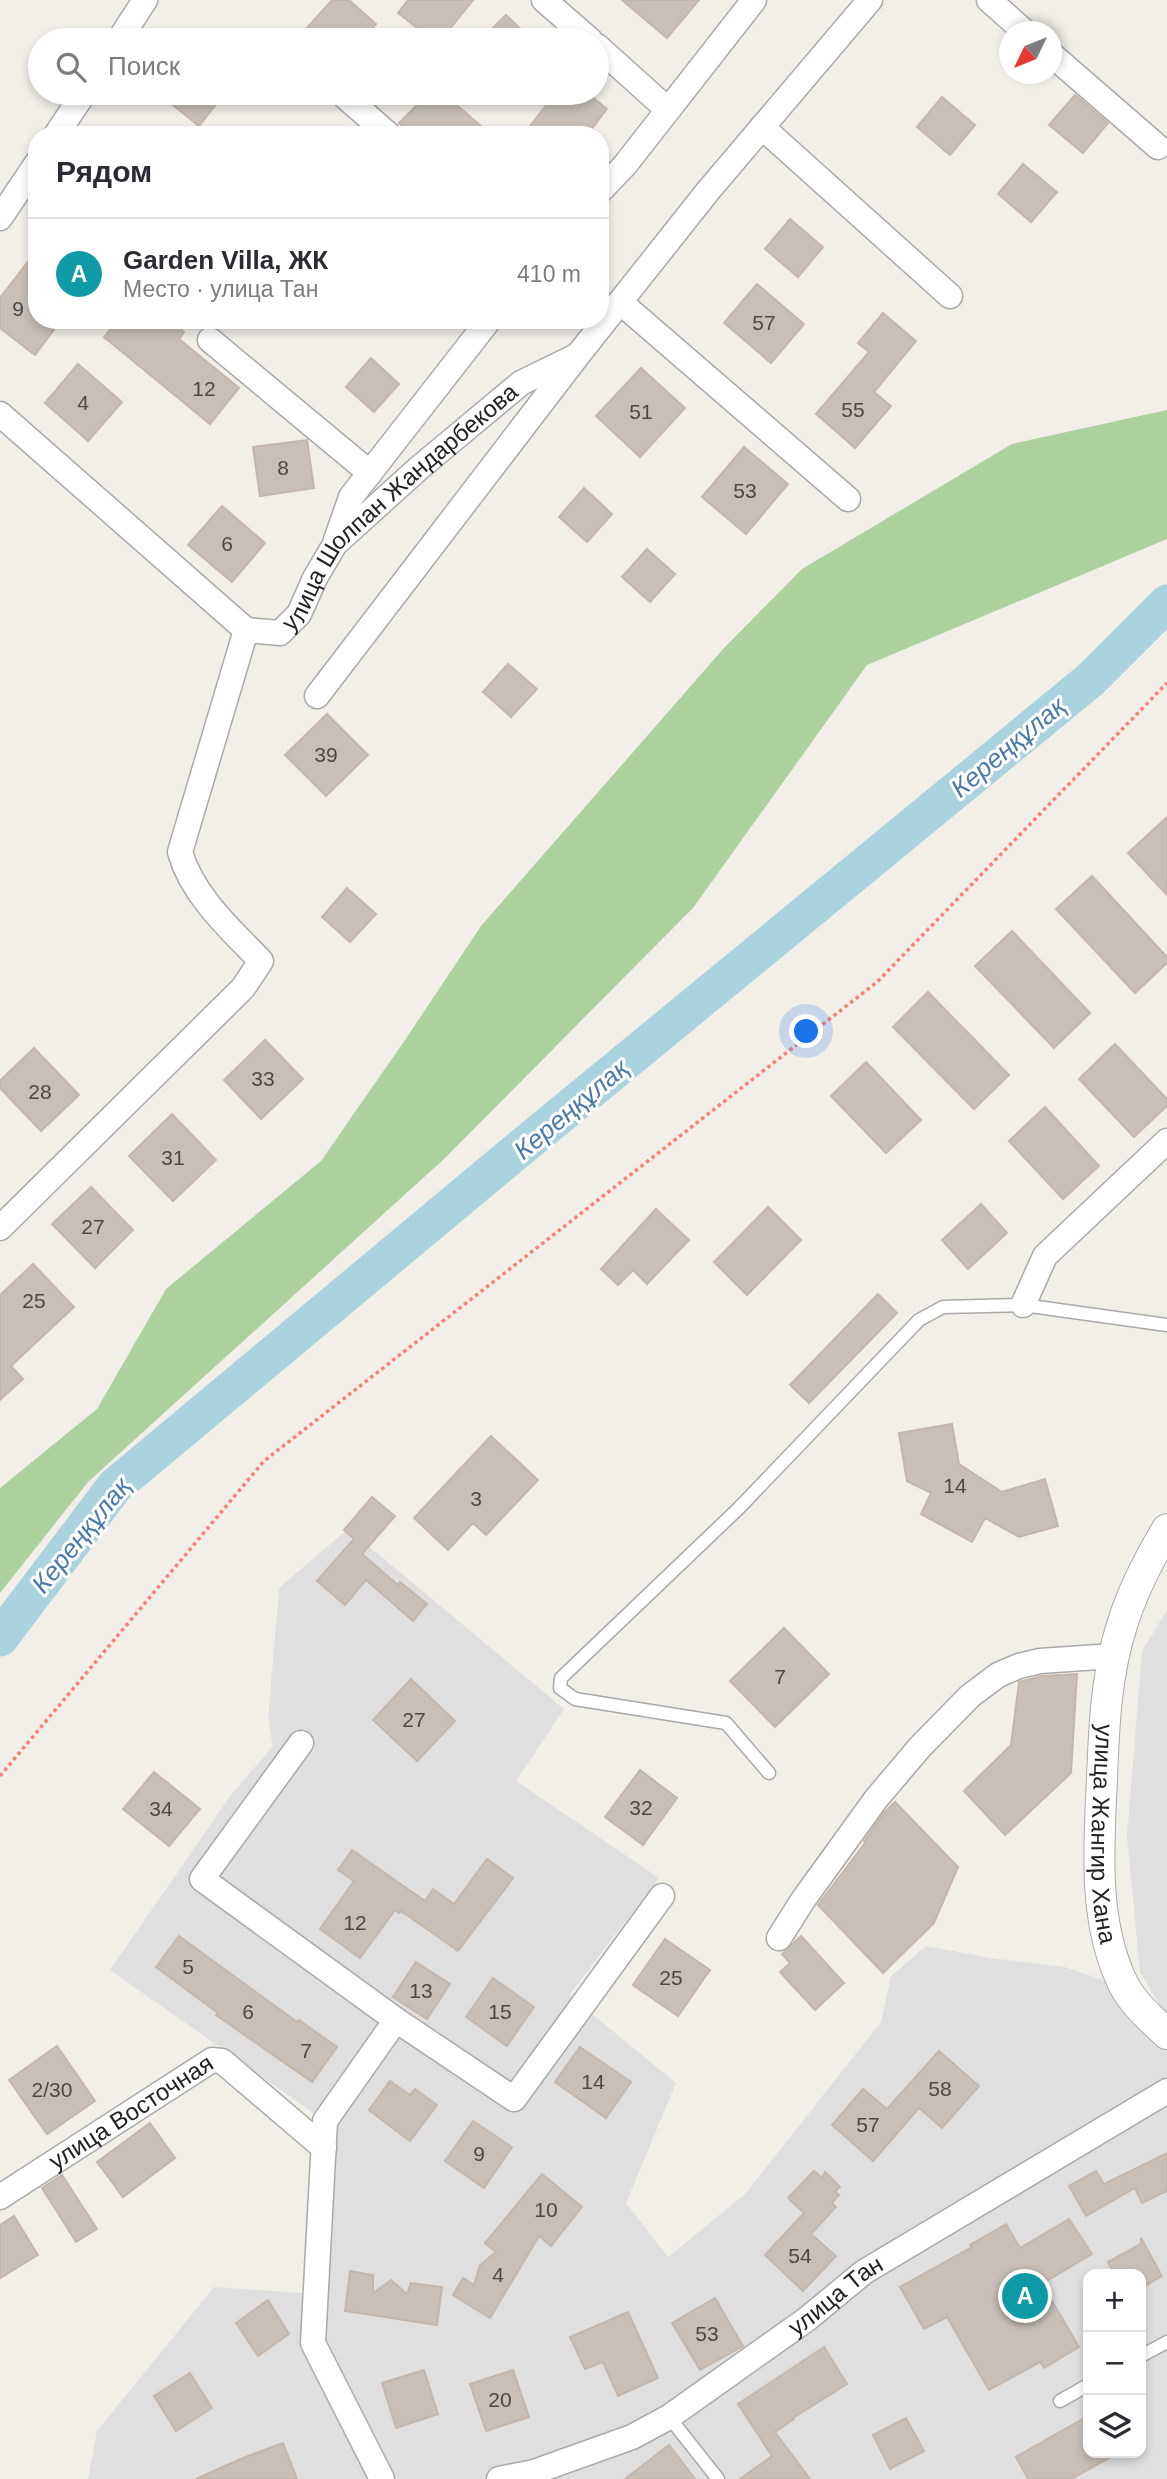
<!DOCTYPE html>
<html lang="ru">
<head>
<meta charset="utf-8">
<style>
  :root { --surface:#fff; --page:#f2f2f3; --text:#2b2b33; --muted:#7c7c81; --line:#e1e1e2; --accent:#0b8043 }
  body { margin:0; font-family:Helvetica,sans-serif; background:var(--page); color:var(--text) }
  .controls { position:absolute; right:21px; bottom:21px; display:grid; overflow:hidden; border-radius:14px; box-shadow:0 4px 10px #0003 }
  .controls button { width:63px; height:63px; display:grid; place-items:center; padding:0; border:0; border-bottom:2px solid var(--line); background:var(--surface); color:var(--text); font:35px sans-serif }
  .compass { position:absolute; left:999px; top:21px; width:63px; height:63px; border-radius:50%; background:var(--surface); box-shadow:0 4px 10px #0003; rotate:227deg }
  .you { position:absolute; left:807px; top:1032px; width:24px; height:24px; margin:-18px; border:5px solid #fff; border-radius:50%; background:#1a73e8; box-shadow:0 0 0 10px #1a73e833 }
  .badge { display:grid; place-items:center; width:46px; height:46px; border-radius:50%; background:var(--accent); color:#fff; font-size:23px; font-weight:700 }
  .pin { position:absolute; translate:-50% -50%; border:4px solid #fff; box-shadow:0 2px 7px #0006 }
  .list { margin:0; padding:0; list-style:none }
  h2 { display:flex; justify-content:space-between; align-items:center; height:91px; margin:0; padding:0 28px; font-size:30px }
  h2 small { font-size:23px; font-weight:400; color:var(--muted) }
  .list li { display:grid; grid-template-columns:46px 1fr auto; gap:21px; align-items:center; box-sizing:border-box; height:112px; padding:0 28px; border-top:2px solid var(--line) }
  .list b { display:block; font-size:26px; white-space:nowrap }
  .list p { margin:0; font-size:23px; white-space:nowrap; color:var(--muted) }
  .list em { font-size:23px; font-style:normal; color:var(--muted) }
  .icon { flex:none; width:38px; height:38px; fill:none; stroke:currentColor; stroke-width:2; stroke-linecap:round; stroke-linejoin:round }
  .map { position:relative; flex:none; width:1167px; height:2479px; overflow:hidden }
  .search { position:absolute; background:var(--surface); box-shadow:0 4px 10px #0003; left:28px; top:28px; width:581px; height:77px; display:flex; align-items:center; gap:18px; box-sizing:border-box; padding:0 24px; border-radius:38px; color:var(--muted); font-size:26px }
  .panel { position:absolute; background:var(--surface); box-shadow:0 4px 10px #0003; left:28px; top:126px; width:581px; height:203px; border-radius:28px }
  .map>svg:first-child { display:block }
</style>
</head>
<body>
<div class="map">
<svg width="1167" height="2479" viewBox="0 0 1167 2479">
  <rect width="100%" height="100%" fill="#f2efe9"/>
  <path fill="#e0dfdf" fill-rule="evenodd" d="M 348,1529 L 564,1709 L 516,1781 L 659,1878 L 569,1995 L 676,2083 L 626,2203 L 668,2257 L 745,2194 L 881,2022 L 891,1976 L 926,1946 L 990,1958 L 1065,1967 L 1109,1982 L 1167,2033 L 1167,2479 L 88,2479 L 97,2431 L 214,2287 L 316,2294 L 325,2121 L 110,1970 L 231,1795 L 273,1746 L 268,1719 L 279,1588 ZM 1088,2274 L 1141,2274 L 1141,2453 L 1088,2453 Z
    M 1167,1610 L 1167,2017 L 1140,1972 L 1127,1836 L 1142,1651 Z"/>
  <path fill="#add19e" d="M 1167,410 L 1167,539 L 867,665 L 693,908 L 444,1159 L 88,1482 L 0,1593 L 0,1488 L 97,1409 L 166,1289 L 321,1161 L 405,1040 L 481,926 L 724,648 L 802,569 L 1012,444 Z"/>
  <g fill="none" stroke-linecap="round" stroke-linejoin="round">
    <path stroke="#aad3df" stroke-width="37" d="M 0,1638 L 115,1486 L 512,1155 L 1090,680 L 1167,603"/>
  </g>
  <path fill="#c7bfb8" stroke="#c4b6ab" stroke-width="2" d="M 332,0 L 349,0 L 376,24 L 361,40 L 318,40 L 306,29 Z
    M 408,0 L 473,0 L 441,40 L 433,40 L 398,13 Z
    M 622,0 L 699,0 L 667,38 Z
    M 506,15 L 532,40 L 481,40 Z
    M 158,93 L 225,93 L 199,126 Z
    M 429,93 L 443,93 L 491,135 L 412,135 L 399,123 Z
    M 556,93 L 587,93 L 607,109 L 587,135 L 541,135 L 530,126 Z
    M 1075,95 L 1108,123 L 1083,153 L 1049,125 Z
    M 942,97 L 975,125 L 950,155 L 917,127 Z
    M 1023,164 L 1057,192 L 1031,222 L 998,194 Z
    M 790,219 L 823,247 L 798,277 L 765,249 Z
    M 37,250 L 37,320 L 61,320 L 35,355 L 0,328 L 0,298 Z
    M 757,284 L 804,324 L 771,363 L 724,323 Z
    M 883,313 L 916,341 L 874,392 L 891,406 L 855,448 L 816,414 L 869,352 L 858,343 Z
    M 118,320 L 170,320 L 184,332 L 179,339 L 239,388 L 210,424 L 104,337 Z
    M 371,358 L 399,384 L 374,412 L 346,387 Z
    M 78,364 L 122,402 L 88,441 L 45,403 Z
    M 641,368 L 685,408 L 640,457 L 596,416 Z
    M 307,440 L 314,488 L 260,496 L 253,447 Z
    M 744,447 L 788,484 L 746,534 L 702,497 Z
    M 584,488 L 612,514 L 587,542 L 559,517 Z
    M 222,506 L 265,543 L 232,582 L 188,545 Z
    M 647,549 L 675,574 L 650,602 L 622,577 Z
    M 508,664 L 537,689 L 511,717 L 483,692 Z
    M 327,714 L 368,755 L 326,796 L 285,755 Z
    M 1167,817 L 1167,895 L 1128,853 Z
    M 1092,876 L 1167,957 L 1167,963 L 1135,993 L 1056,909 Z
    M 347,888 L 376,914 L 350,942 L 322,917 Z
    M 1012,931 L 1090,1013 L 1054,1048 L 975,966 Z
    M 928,992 L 1009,1075 L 974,1109 L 893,1027 Z
    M 265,1040 L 303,1079 L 261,1119 L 224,1080 Z
    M 1115,1044 L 1167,1099 L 1167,1106 L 1134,1137 L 1079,1079 Z
    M 34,1048 L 79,1095 L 41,1131 L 0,1088 L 0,1081 Z
    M 866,1062 L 921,1120 L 886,1153 L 831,1096 Z
    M 1045,1107 L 1099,1166 L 1063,1199 L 1009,1141 Z
    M 172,1114 L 216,1160 L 173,1201 L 129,1156 Z
    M 91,1187 L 133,1230 L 95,1268 L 52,1224 Z
    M 981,1204 L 1007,1233 L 968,1269 L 942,1240 Z
    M 768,1207 L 801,1240 L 747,1295 L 714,1262 Z
    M 656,1209 L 689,1240 L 647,1284 L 633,1270 L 618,1285 L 601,1269 Z
    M 33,1264 L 74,1307 L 11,1366 L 23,1379 L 0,1400 L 0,1295 Z
    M 878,1294 L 897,1313 L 809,1403 L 790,1385 Z
    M 952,1424 L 959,1464 L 1002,1492 L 1045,1479 L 1058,1526 L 1019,1537 L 985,1518 L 972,1542 L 921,1514 L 931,1493 L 907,1481 L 899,1433 Z
    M 491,1436 L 538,1480 L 486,1535 L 473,1523 L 448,1550 L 414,1518 Z
    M 372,1497 L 395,1516 L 362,1554 L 398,1585 L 400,1582 L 427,1604 L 413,1621 L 366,1580 L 345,1605 L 317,1581 L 354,1539 L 344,1530 Z
    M 784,1628 L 829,1674 L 775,1727 L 730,1681 Z
    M 1077,1674 L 1071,1773 L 1005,1835 L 964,1791 L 1011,1745 L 1019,1682 L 1042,1676 Z
    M 411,1679 L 455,1721 L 417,1761 L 373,1720 Z
    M 640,1770 L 677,1798 L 643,1845 L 605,1817 Z
    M 154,1772 L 200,1809 L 169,1846 L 123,1809 Z
    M 895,1802 L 958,1867 L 934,1923 L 883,1973 L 818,1905 L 865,1843 L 864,1841 L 884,1813 Z
    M 352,1850 L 425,1901 L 433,1889 L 454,1904 L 487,1859 L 513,1878 L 458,1951 L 401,1911 L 399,1913 L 395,1910 L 360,1958 L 320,1929 L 354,1881 L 338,1870 Z
    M 179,1936 L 297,2022 L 299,2020 L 337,2047 L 312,2082 L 216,2015 L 218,2013 L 156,1967 Z
    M 801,1936 L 844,1983 L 815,2010 L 780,1972 L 790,1963 L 782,1954 Z
    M 665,1939 L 710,1970 L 678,2016 L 633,1985 Z
    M 416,1962 L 450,1984 L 427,2019 L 393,1997 Z
    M 493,1978 L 534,2007 L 507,2046 L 466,2017 Z
    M 57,2046 L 95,2101 L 47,2134 L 9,2080 Z
    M 580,2047 L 631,2082 L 606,2118 L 555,2082 Z
    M 939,2051 L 979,2086 L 942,2128 L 919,2108 L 873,2161 L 832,2125 L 863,2089 L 887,2109 Z
    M 390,2081 L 410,2095 L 415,2089 L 437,2105 L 410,2141 L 369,2110 Z
    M 473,2121 L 512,2147 L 484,2188 L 445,2161 Z
    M 150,2123 L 175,2158 L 123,2197 L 97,2162 Z
    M 1167,2153 L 1167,2191 L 1142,2203 L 1135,2188 L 1086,2216 L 1069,2186 L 1096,2171 L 1104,2184 Z
    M 814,2171 L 822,2178 L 825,2172 L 840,2187 L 835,2192 L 839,2195 L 832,2203 L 836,2207 L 811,2234 L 836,2256 L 803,2291 L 765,2255 L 804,2213 L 788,2198 Z
    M 542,2174 L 582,2207 L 551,2246 L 539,2236 L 490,2318 L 453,2295 L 463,2278 L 474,2285 L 480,2265 L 496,2252 L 485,2243 Z
    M 62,2175 L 97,2229 L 76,2242 L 42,2188 Z
    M 14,2216 L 38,2255 L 0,2278 L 0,2225 Z
    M 1069,2219 L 1092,2254 L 1042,2284 L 1079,2347 L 1044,2368 L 1040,2362 L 989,2390 L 947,2317 L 924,2329 L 900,2287 L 972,2247 L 970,2245 L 1006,2224 L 1020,2248 Z
    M 1141,2238 L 1162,2276 L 1141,2288 L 1141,2274 L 1114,2274 L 1108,2262 L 1141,2244 Z
    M 350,2271 L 373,2275 L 373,2293 L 391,2280 L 407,2294 L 411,2283 L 442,2287 L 437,2325 L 345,2311 Z
    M 715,2298 L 743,2346 L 700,2370 L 672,2323 Z
    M 268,2300 L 289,2334 L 258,2356 L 236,2323 Z
    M 628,2312 L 658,2378 L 618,2396 L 603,2362 L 585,2369 L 570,2337 Z
    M 824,2347 L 847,2384 L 793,2418 L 794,2419 L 775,2432 L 810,2479 L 740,2479 L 772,2456 L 738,2404 Z
    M 424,2370 L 438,2414 L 396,2428 L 382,2383 Z
    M 513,2370 L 529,2417 L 486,2431 L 470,2384 Z
    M 190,2373 L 212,2408 L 176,2431 L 154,2396 Z
    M 1088,2416 L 1088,2453 L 1118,2453 L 1071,2479 L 1028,2479 L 1016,2457 Z
    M 906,2418 L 924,2451 L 890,2469 L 873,2435 Z
    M 283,2443 L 297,2479 L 196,2479 L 243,2458 Z
    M 669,2445 L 695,2479 L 625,2479 Z"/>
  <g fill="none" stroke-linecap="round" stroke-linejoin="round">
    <defs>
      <path id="service" d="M 769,1773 L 726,1723 L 575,1699 L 560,1688 L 561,1678 L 739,1508 L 919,1320 L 943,1307 L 1023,1305 L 1167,1325
        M 1141,2356 L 1167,2342
        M 1060,2401 L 1088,2385
        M 669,2417 L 718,2479"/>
      <g id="minor">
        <path d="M 544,0 L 590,40"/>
        <path d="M 989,0 L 1025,32"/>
        <path d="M 119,40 L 145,0"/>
        <path d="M 597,46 L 668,110"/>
        <path d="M 1052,55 L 1158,147"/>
        <path d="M 341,93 L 389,135"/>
        <path d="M 762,127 L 950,296"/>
        <path d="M 56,135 L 84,93"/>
        <path d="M 600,191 L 625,165 L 754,0"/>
        <path d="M 0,218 L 37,163"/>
        <path d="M 620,302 L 848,499"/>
        <path d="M 210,340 L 370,473"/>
        <path d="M 0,414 L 246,630"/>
        <path d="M 336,540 L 351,497 L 489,320"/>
        <path id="s1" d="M 246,630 L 280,633 L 299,614 L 315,578 L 335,544 L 419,468 L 521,383 L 574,357"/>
        <path d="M 317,696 L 578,355 L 708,191 L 870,0"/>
        <path d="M 0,1228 L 243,988 L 261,961 C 230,929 192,895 180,852 L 246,630"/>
        <path d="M 1023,1305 L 1045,1256 L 1167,1141"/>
        <path d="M 301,1743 L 202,1879 L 396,2020 L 325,2121 L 313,2343 L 382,2479"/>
        <path d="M 779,1938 L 803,1900 L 876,1799 L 920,1747 L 970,1696 L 998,1675 L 1019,1666 L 1040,1661 L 1113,1656"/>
        <path d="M 396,2020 L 514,2099 L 662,1896"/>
        <path id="s2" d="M 0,2197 L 212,2060 L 222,2061 L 324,2148"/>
        <path id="s3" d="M 499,2479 L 534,2472 L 632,2437 L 669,2417 L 807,2319 L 864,2272 L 1167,2091"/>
      </g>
      <g id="tertiary">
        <path id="s4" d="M 1167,1529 C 1149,1559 1132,1592 1122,1625 C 1106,1675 1104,1726 1102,1778 C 1099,1843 1093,1916 1120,1977 C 1129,2000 1149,2017 1167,2034"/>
      </g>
    </defs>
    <use href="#service" stroke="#a9a9a9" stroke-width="15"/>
    <use href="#minor" stroke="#a9a9a9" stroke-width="27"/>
    <use href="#tertiary" stroke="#a9a9a9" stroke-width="32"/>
    <path stroke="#fa8072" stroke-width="3.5" stroke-dasharray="3.5 3.5" stroke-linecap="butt" d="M 0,1776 L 264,1461 L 877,982 L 1167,683"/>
    <use href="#service" stroke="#fff" stroke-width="12"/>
    <use href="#minor" stroke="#fff" stroke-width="24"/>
    <use href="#tertiary" stroke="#fff" stroke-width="30"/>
  </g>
  <g text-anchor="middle" stroke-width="6" stroke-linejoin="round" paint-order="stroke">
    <g font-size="21" fill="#4b4948">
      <text x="18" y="316">9</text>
      <text x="764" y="330">57</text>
      <text x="204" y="396">12</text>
      <text x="83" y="410">4</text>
      <text x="853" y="417">55</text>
      <text x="641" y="419">51</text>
      <text x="283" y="475">8</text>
      <text x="745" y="498">53</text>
      <text x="227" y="551">6</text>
      <text x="326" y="762">39</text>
      <text x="263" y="1086">33</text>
      <text x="40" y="1099">28</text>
      <text x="173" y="1165">31</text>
      <text x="93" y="1234">27</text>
      <text x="34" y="1308">25</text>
      <text x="955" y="1493">14</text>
      <text x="476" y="1506">3</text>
      <text x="780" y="1684">7</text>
      <text x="414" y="1727">27</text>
      <text x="641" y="1815">32</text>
      <text x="161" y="1816">34</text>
      <text x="355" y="1930">12</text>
      <text x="188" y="1974">5</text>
      <text x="671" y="1985">25</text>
      <text x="421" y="1998">13</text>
      <text x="248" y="2019">6</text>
      <text x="500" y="2019">15</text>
      <text x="306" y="2058">7</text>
      <text x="593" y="2089">14</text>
      <text x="940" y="2096">58</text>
      <text x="52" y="2097">2/30</text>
      <text x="868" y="2132">57</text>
      <text x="479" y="2161">9</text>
      <text x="546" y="2217">10</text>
      <text x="800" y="2263">54</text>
      <text x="498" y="2282">4</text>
      <text x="707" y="2341">53</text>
      <text x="500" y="2407">20</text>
    </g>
    <g font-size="24" fill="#222" stroke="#fff">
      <text dy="8" stroke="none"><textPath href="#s1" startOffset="210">улица Шолпан Жандарбекова</textPath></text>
      <text dy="8" stroke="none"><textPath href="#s4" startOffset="317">улица Жангир Хана</textPath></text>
      <text dy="8" stroke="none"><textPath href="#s2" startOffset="156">улица Восточная</textPath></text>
      <text dy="8" stroke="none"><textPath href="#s3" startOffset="388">улица Тан</textPath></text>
    </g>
    <g font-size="26" font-style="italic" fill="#4a7aab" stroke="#fff">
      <text transform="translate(1008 747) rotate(-40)" y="9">Кереңқұлақ</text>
      <text transform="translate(571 1109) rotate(-40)" y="9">Кереңқұлақ</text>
      <text transform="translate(81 1535) rotate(-51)" y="9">Кереңқұлақ</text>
    </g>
  </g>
</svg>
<div class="controls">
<button>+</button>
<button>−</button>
<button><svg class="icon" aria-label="layers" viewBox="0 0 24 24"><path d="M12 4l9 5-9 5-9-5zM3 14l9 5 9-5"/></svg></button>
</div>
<svg class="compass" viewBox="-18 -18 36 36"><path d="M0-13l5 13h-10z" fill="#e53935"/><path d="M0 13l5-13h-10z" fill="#7c7c81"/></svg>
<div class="you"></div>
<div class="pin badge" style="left:1025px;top:2296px;background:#0f9aa8">A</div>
<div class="search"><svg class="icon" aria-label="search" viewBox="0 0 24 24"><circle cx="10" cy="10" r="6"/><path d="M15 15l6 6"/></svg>Поиск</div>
<section class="panel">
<h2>Рядом<small></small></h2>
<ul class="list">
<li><span class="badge" style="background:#0f9aa8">A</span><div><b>Garden Villa, ЖК</b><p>Место · улица Тан</p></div><em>410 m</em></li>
</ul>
</section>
</div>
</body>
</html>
